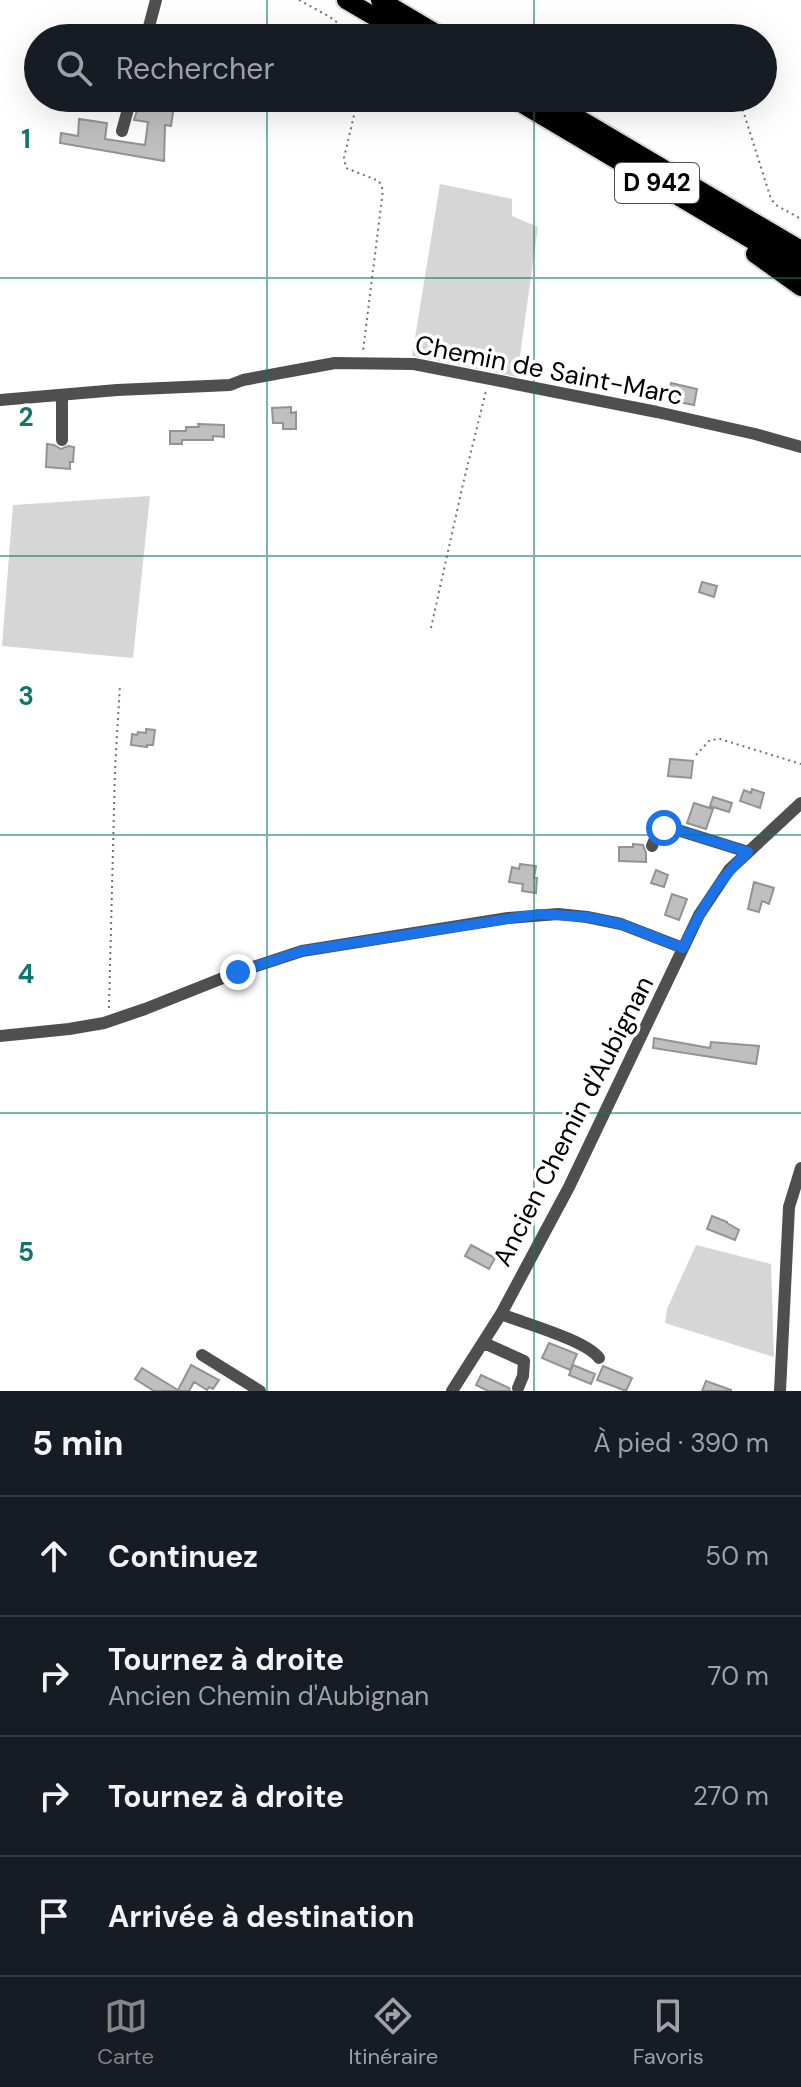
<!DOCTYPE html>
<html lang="fr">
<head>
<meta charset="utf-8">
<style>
  :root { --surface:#171b24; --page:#20242c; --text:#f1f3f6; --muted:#9ea1a6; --line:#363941; --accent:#858687 }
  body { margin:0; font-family:"DM Sans",sans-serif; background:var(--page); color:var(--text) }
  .stop { position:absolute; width:24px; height:24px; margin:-18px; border:6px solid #1a73e8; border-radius:50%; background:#fff }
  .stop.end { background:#1a73e8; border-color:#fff; box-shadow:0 2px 8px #0008 }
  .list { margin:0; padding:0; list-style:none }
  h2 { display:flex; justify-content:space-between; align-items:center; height:104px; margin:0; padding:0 32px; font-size:34px }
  h2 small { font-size:26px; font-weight:400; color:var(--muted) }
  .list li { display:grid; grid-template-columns:52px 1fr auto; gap:24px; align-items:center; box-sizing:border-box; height:120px; padding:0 32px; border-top:2px solid var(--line) }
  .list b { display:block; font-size:30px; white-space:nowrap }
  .list p { margin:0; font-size:26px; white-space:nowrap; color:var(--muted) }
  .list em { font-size:26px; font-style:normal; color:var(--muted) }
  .icon { flex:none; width:44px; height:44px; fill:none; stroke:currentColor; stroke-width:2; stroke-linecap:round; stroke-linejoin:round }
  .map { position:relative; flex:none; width:801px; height:1391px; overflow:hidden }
  .search { position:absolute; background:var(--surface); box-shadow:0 8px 32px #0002; left:24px; right:24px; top:24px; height:88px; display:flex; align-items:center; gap:20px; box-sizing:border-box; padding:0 28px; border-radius:44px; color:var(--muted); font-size:30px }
  .sheet { height:584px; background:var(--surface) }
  nav { display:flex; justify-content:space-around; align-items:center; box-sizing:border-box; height:112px; border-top:2px solid var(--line); background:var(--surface); font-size:22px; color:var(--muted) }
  nav a { display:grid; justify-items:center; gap:4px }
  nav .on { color:var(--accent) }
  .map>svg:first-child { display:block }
</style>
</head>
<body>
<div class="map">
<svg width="801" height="1391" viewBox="0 0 801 1391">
  <rect width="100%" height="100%" fill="#fff"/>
  <path fill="#d6d6d6" d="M 440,184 L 512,199 L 512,216 L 538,227 L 517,377 L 412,356 Z
    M 150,496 L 133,658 L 2,646 L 13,505 Z
    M 696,1245 L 771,1264 L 774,1357 L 665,1323 L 667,1309 Z"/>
  <path fill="#bfbfbf" stroke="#939393" stroke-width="2" d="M 140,101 L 174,106 L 171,126 L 165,125 L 164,161 L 60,143 L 61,133 L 78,136 L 79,119 L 107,123 L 105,139 L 145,145 L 148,122 L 134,120 Z
    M 671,383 L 697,389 L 694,405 L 668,400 Z
    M 291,407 L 291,413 L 296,412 L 296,429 L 283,429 L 283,423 L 273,423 L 272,408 Z
    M 198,424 L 224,425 L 224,437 L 213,436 L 213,440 L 182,440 L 182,444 L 170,444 L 170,431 L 186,431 L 186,427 L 199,427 Z
    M 47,444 L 54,445 L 61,449 L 68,446 L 74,447 L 73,462 L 70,462 L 70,469 L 46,467 Z
    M 702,582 L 717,586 L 714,597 L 699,592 Z
    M 146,729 L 155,730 L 153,745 L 147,745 L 147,747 L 131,745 L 132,734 L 137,735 L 138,732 L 146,733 Z
    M 670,759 L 693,761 L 691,778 L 668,776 Z
    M 752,789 L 764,793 L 760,808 L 740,801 L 744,790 L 751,793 Z
    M 713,797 L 732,803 L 729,812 L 710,806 Z
    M 694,803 L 713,809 L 706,829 L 687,823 Z
    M 633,844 L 643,845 L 646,853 L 646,862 L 619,861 L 619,847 L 633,847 Z
    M 520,864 L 536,866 L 534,878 L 537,878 L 536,893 L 522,891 L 523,884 L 509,882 L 512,867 L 519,869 Z
    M 656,870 L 668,875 L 664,887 L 651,883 Z
    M 754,882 L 774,888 L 769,904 L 762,901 L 759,912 L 748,909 Z
    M 672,894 L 687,899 L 679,920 L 665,915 Z
    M 654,1038 L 710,1048 L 711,1042 L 759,1046 L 756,1064 L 653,1048 Z
    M 712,1216 L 727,1222 L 727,1223 L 739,1230 L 735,1240 L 707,1229 Z
    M 471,1245 L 495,1258 L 489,1269 L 465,1256 Z
    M 549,1343 L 577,1354 L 570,1370 L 542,1358 Z
    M 191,1365 L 219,1380 L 213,1389 L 209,1387 L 207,1390 L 194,1382 L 189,1391 L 154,1391 L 135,1379 L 142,1368 L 178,1390 Z
    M 573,1365 L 595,1374 L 591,1384 L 569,1375 Z
    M 603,1366 L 632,1378 L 626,1391 L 597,1380 Z
    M 481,1375 L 509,1388 L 510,1391 L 488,1391 L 476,1385 Z
    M 706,1381 L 731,1390 L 731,1391 L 702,1391 Z"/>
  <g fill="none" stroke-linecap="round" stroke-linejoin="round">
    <defs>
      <path id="highway" d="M 346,0 L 411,38
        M 380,0 L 444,38
        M 512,98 L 801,269
        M 544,98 L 801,250
        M 755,254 L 801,287"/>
    </defs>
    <use href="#highway" stroke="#dbdbdb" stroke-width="22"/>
    <path stroke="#717171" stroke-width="2" stroke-dasharray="2 4" stroke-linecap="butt" d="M 299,0 L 330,17 L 357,38
      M 358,98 L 344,158 L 346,168 L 379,181 L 383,190 L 363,351
      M 739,98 L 771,199 L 776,205 L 801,219
      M 431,628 L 463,484 L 486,391
      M 696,755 L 710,740 L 720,739 L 801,764
      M 109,1008 L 115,769 L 120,685"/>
    <path stroke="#4f4f4f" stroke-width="12" d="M 146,38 L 156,0
      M 122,131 L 131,98
      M 0,400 L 117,390 L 230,385 L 243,380 L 335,363 L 414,364 L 657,412 L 755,434 L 801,447
      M 62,440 L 62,395
      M 652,846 C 656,836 659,828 671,828 L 748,852
      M 0,1036 L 69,1029 L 104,1023 L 145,1009 L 238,972 L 302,951 L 508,918 L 558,914 L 587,917 L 621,924 L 683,948
      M 501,1314 C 523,1323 586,1340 599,1358
      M 484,1343 L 524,1361 L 523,1376 L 518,1388
      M 202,1355 L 260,1391
      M 452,1391 L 501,1314 L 569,1187 L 699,915 L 729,870 L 801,803
      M 780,1391 L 789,1207 L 801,1168"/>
    <use href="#highway" stroke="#000" stroke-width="18"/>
  </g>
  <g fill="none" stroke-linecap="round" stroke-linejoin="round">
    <path stroke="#1a73e8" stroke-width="10" d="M 238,972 L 302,951 L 539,914 L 587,917 L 621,924 L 683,948 C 700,911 718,880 748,852 L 671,828 L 664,828"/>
  </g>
  <path fill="none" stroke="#0f766e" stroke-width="2" stroke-opacity="0.55" d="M 267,0 L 267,38M 534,0 L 534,38M 267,98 L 267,1391M 534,98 L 534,1391M 0,278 L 801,278M 0,556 L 801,556M 0,835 L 801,835M 0,1113 L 801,1113"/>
  <g text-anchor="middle" stroke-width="7" stroke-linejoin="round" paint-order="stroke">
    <rect fill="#fff" stroke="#4c4c4c" stroke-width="2" x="615" y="163" width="84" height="40" rx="6"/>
    <g font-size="24" font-weight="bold" fill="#000">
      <text x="657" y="191">D 942</text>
    </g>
    <g font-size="26" fill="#000" stroke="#fff">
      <text transform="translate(549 370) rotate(11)" y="9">Chemin de Saint-Marc</text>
      <text transform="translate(573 1121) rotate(-63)" y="9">Ancien Chemin d'Aubignan</text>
    </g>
  </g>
  <g font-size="26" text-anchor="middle" font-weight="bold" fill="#0f766e" stroke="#fff" stroke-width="7" stroke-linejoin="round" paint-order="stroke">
    <text x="26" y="148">1</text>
    <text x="26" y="426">2</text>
    <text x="26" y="705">3</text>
    <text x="26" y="983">4</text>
    <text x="26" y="1261">5</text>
  </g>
</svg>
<div class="stop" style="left:664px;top:828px"></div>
<div class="stop end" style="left:238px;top:972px"></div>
<div class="search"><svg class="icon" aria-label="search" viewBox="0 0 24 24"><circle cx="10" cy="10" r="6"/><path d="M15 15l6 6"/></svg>Rechercher</div>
</div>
<section class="sheet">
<h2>5 min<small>À pied · 390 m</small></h2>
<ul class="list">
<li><svg class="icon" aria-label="ahead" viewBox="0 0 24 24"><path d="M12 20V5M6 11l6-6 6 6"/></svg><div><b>Continuez</b></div><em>50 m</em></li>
<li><svg class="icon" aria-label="right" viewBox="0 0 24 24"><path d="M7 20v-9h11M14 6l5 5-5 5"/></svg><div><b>Tournez à droite</b><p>Ancien Chemin d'Aubignan</p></div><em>70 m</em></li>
<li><svg class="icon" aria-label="right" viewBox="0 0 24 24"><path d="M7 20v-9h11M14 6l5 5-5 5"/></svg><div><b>Tournez à droite</b></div><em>270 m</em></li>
<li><svg class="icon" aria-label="arrive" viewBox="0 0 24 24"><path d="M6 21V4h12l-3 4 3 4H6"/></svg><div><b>Arrivée à destination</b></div></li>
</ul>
</section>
<nav>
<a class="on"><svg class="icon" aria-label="map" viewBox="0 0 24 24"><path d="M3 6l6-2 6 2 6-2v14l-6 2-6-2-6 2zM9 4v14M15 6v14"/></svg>Carte</a>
<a><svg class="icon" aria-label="directions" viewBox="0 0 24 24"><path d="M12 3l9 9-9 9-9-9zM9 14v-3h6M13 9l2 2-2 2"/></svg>Itinéraire</a>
<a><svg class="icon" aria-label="saved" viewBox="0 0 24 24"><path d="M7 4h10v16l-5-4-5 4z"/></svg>Favoris</a>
</nav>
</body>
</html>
